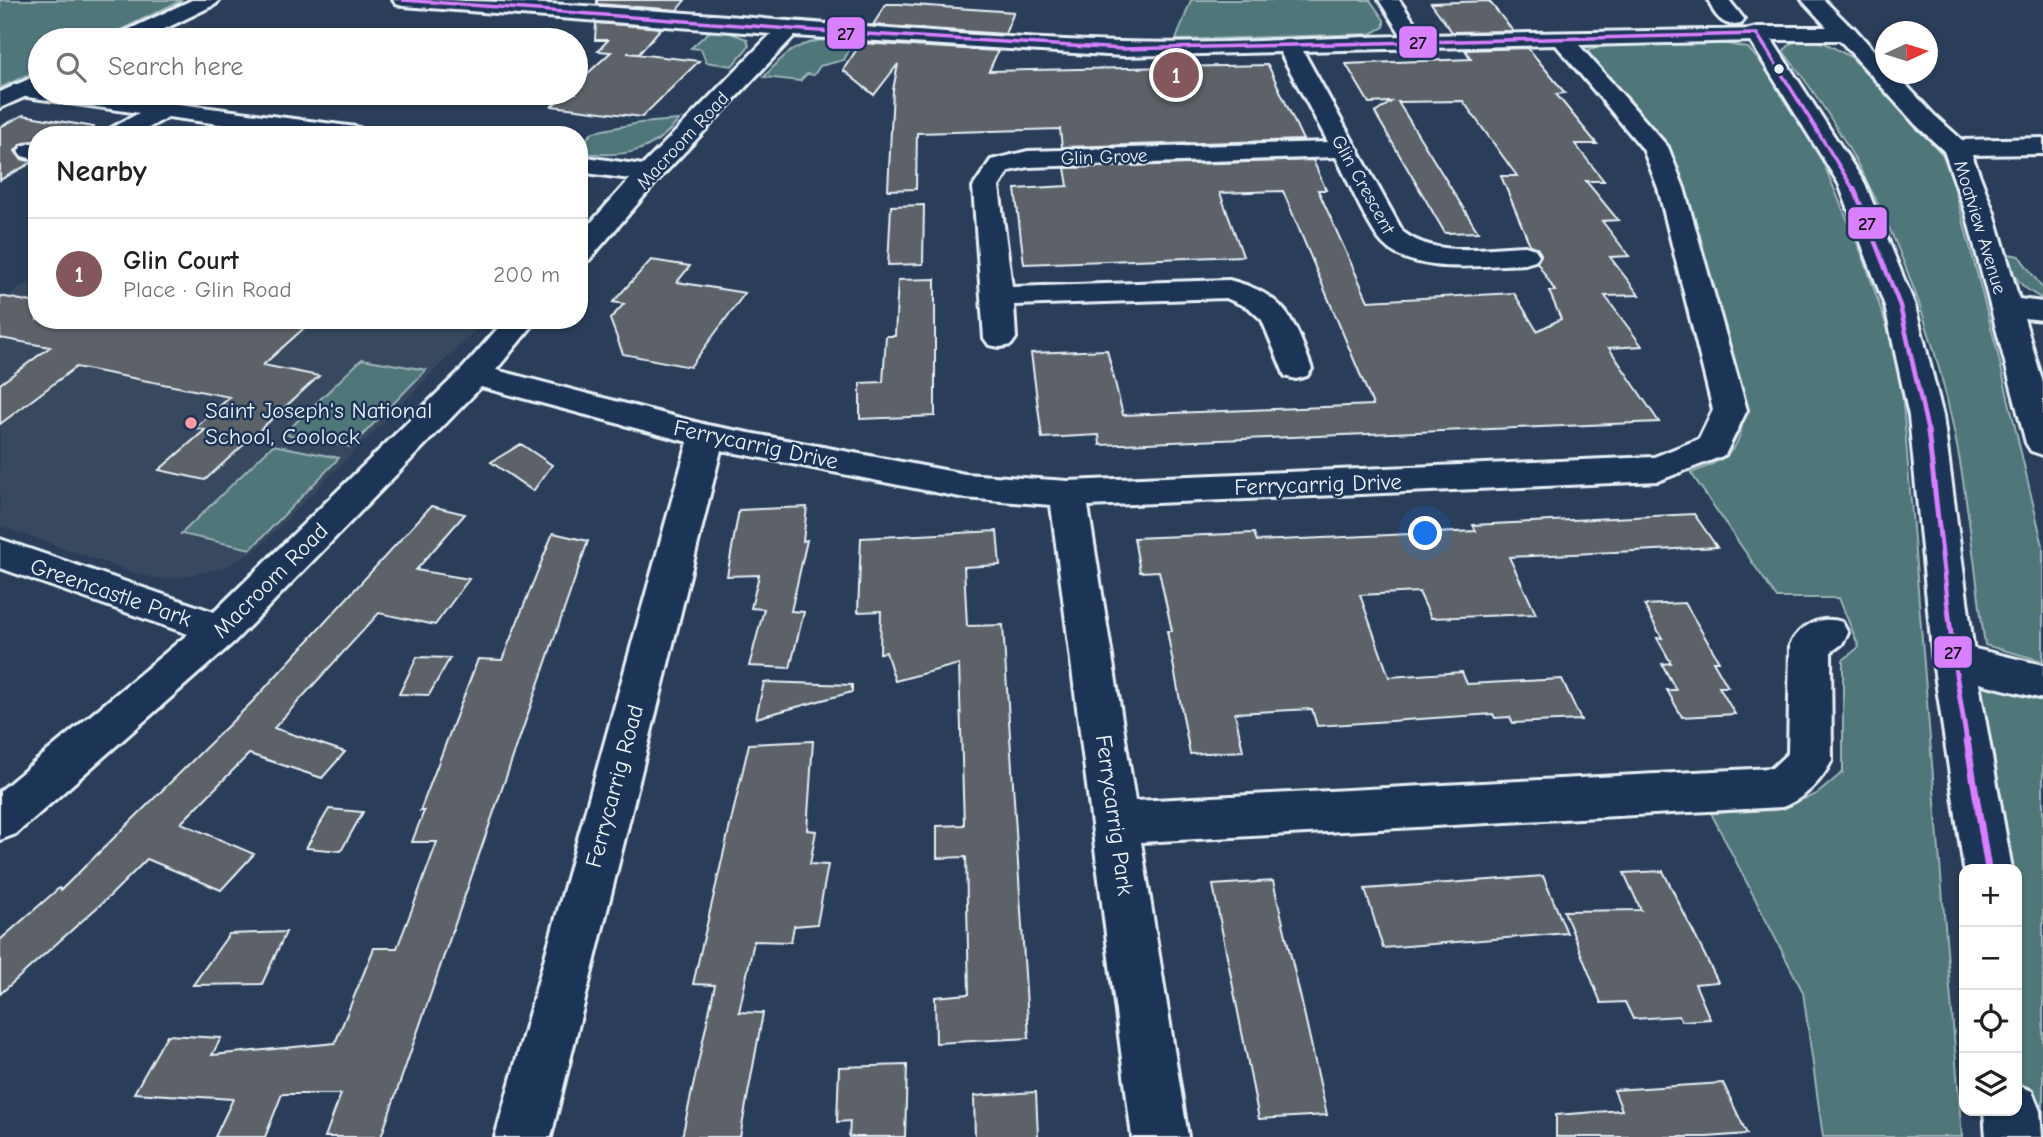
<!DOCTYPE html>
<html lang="en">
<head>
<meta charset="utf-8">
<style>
  :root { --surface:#fff; --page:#f2f2f2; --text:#202124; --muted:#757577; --line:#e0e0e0; --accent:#84575d }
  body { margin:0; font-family:"Comic Neue",sans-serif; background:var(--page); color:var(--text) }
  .controls { position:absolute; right:21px; bottom:21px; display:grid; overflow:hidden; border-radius:14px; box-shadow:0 2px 5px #0004 }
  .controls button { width:63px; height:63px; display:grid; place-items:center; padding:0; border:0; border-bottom:2px solid var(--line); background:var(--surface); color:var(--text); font:35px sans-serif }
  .compass { position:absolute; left:1875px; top:21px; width:63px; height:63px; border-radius:50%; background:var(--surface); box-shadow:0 2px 5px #0004; rotate:86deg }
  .you { position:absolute; left:1426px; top:534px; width:24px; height:24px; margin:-18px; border:5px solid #fff; border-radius:50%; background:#1a73e8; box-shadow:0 0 0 10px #1a73e833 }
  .badge { display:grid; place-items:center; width:46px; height:46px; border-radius:50%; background:var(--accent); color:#fff; font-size:23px; font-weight:700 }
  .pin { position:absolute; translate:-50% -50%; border:4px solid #fff; box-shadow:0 2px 7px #0006 }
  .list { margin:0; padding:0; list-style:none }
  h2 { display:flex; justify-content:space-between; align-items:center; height:91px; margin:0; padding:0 28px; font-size:30px }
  h2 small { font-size:23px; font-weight:400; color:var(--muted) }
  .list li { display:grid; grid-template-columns:46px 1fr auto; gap:21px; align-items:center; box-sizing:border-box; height:112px; padding:0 28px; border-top:2px solid var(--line) }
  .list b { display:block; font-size:26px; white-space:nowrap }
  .list p { margin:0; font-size:23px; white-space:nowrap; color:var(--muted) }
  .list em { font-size:23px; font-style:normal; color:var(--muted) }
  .icon { flex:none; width:38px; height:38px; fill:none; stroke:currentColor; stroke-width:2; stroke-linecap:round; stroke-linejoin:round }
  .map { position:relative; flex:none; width:2043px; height:1137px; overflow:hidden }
  .search { position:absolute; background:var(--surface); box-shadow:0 2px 5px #0004; left:28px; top:28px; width:560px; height:77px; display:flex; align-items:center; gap:18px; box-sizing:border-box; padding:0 24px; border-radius:38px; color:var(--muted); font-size:26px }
  .panel { position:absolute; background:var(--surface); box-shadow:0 2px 5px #0004; left:28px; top:126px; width:560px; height:203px; border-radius:28px }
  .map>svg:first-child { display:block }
</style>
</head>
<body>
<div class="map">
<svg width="2043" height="1137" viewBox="0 0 2043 1137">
  <rect width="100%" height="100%" fill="#2a3e5a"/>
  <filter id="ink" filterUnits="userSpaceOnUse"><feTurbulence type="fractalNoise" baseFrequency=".0143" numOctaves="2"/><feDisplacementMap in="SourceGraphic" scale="14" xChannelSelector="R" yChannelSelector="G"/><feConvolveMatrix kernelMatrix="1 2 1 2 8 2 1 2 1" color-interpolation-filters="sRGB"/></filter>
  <g filter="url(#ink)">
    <path fill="#39495e" d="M 37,278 L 37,320 L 485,320 L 256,550 L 223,568 L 166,580 L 142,575 L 0,526 L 0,301 Z"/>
    <path fill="#507679" stroke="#9cb4b8" stroke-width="2" d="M 0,0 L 182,0 L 100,40 L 40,40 L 40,69 L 0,88 Z
      M 1191,0 L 1370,0 L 1384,20 L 1384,27 L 1371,34 L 1176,40 Z
      M 710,31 L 728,32 L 747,39 L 749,46 L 732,66 L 706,62 L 701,49 L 691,48 Z
      M 821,40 L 854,41 L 844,60 L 820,66 L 814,75 L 807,74 L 800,81 L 764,77 C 784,55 791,46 821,40 Z
      M 1802,40 L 1825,43 L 1851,57 L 1947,159 L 1996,346 L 2043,546 L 2043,661 L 1985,645 C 1976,581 1970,515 1958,451 C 1931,307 1874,166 1783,51 L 1792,43 Z
      M 1717,42 L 1748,48 L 1771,74 L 1817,148 L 1864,259 L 1900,366 L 1962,1137 L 1823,1137 L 1803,992 L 1711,813 L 1776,810 L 1817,794 L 1843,772 L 1843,660 L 1859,647 L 1839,598 L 1777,598 L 1691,473 C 1734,457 1743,447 1744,401 L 1673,156 L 1630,100 L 1586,55 L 1586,50 L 1606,46 Z
      M 679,120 C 649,156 623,156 579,153 L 579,146 L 593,132 L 640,123 Z
      M 2004,253 L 2019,256 L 2043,289 L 2043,299 C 2018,286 2014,278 2004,253 Z
      M 362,359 L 426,370 L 351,447 L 284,434 Z
      M 273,445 L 339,458 L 251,549 L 181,534 Z
      M 1958,669 L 2043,690 L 2043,1137 L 2018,1137 L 2015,1111 L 2017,869 L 1991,869 Z"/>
    <path fill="#5c6267" stroke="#e8f1f8" stroke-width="2" d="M 597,0 L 685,0 L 677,10 L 597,4 Z
      M 1489,1 L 1513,31 L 1452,32 L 1431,3 Z
      M 886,4 L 899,4 L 1014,12 L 1005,34 L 873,25 Z
      M 596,23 L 661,28 L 639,54 L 627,53 L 699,61 L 642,117 L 552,106 L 566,93 L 576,93 L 576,84 L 611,52 L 598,51 L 608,40 L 595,40 Z
      M 861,43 L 998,51 L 989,71 L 1268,65 L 1303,140 L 1062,147 L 1060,129 L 917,133 L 916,189 L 888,190 L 893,90 L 898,64 L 874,95 L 843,70 Z
      M 1528,48 L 1565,93 L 1556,94 L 1597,144 L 1575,144 L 1604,181 L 1586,181 L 1618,220 L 1602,221 L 1629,256 L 1610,257 L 1639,295 L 1605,296 L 1642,346 L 1609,348 L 1659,422 L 1100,445 L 1099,435 L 1042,438 L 1031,353 L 1107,350 L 1123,415 L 1373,405 L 1283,191 L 1220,193 L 1243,256 L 1024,264 L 1015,189 L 1068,186 L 1065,168 L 1313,160 L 1326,190 L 1318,190 L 1368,301 L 1514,293 L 1537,331 L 1561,319 L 1549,291 L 1555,291 L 1537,262 L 1541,254 L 1537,248 L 1530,245 L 1501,176 L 1517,176 L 1463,101 L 1398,102 L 1478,232 L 1445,233 L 1375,113 L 1391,102 L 1369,103 L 1346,64 L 1471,59 L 1465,50 Z
      M 23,115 L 41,118 L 94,127 L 81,135 L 37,135 L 37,141 L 21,144 L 15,151 L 21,159 L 33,162 L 0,180 L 0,127 Z
      M 924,205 L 923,264 L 888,265 L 891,206 Z
      M 651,260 L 690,266 L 677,282 L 745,293 L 690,367 L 623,354 L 610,319 L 624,304 L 613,302 Z
      M 935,279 L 935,416 L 860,419 L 860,383 L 883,382 L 886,336 L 895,336 L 898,280 Z
      M 0,296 L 37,303 L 37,320 L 313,320 L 263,365 L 319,376 L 205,480 L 159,470 L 205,430 L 195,428 L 230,397 L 76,367 L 0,424 L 0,384 L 50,347 L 0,338 Z
      M 521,444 L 552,465 L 533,491 L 491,462 Z
      M 431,506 L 465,514 L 416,570 L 469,579 L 435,625 L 379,613 L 274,728 L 345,752 L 322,778 L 249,754 L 181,823 L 254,854 L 221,890 L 147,859 L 111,895 L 0,994 L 0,940 L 59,888 L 61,890 L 254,700 Z
      M 807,507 L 803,541 L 807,540 L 791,611 L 804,612 L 790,668 L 749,666 L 764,609 L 751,608 L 759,575 L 727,576 L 739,510 Z
      M 1694,514 L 1717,547 L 1509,557 L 1536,614 L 1431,618 L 1419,592 L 1360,595 L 1389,677 L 1462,672 L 1467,684 L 1562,679 L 1581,720 L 1513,723 L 1510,717 L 1495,718 L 1493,714 L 1317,726 L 1312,709 L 1235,713 L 1243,751 L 1190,754 L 1167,631 L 1172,631 L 1159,571 L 1140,572 L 1134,538 L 1254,533 L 1257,541 L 1367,536 L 1476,531 L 1473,525 Z
      M 997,531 L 1000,565 L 964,567 L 967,626 L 1003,625 L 1029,1038 L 936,1043 L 935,997 L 969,994 L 966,857 L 937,858 L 937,826 L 964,825 L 959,664 L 895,681 L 886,652 L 880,653 L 881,611 L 858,612 L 861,538 Z
      M 553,533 L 588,541 L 381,1137 L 325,1137 L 341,1094 L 282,1094 L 265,1137 L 215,1137 L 233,1099 L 134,1093 L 167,1035 L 221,1038 L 212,1055 L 335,1043 L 374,948 L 397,948 L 419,891 L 437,842 L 412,842 L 424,811 L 420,811 L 478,659 L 502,660 Z
      M 1685,603 L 1719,661 L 1713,661 L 1728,687 L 1719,687 L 1735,714 L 1682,717 L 1667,690 L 1676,690 L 1662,664 L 1671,663 L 1657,638 L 1662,638 L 1644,605 Z
      M 417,657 L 450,658 L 429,695 L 399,694 Z
      M 764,682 L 852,685 L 852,692 L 756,718 Z
      M 813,741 L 807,830 L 816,831 L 810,864 L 828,865 L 817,924 L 794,926 L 791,942 L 754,941 L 739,1012 L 763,1013 L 740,1137 L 682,1137 L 715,985 L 693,984 L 749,744 Z
      M 329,809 L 363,812 L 341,851 L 306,848 Z
      M 1663,871 L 1718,982 L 1695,984 L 1710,1019 L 1682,1021 L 1679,1016 L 1633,1019 L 1625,1002 L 1601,1003 L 1564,911 L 1641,910 L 1624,873 Z
      M 1543,876 L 1567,933 L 1383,948 L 1365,889 Z
      M 1273,881 L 1301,999 L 1327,1115 L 1259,1119 L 1213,885 Z
      M 286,932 L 262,984 L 193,985 L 229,934 Z
      M 907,1065 L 905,1137 L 849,1137 L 850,1121 L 837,1122 L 839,1067 Z
      M 1723,1083 L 1747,1134 L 1707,1137 L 1556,1137 L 1556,1115 L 1622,1110 L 1614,1090 Z
      M 1036,1092 L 1038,1137 L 975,1137 L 974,1096 Z"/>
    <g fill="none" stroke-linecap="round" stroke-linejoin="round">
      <defs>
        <path id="street" d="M 393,0 C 636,0 878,35 1121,42 C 1214,45 1309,38 1402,36 L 1379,0 L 1399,0 L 1423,35 L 1765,29 L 1768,34 L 1765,39 L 1757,41 L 1579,45 L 1668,147 L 1684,188 L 1747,410 L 1725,455 L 1658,481 L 1088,506 L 1135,801 L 1772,768 L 1788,753 L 1790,645 C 1800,625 1820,615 1842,622 L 1848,633 L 1842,644 L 1831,652 L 1832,760 C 1822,781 1804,799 1782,807 L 1141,842 L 1188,1137 L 1132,1137 L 1051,505 L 965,498 L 721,450 L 551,1137 L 495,1137 L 688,442 L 481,387 L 235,641 L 16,834 L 0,840 L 0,791 L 188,634 L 0,568 L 0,539 L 214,612 L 463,368 L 505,320 L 537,320 L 496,370 L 707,425 L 965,474 L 1068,481 L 1654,457 L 1699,439 L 1713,410 L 1658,188 L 1643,149 L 1556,45 L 1303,51 L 1403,232 C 1436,258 1485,247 1525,246 L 1535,249 L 1539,255 L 1535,261 L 1525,264 C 1484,265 1414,276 1383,244 C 1368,228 1347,178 1336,157 L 1028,167 L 1009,171 L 999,187 L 1012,287 L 1229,280 C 1285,294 1294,319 1312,369 L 1307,376 L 1296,379 L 1285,376 L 1262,320 L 1249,308 L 1226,298 L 1014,305 L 1016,338 L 1011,345 L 1000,347 L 989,345 L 984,338 L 973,187 L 991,160 L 1028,151 L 1328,142 L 1280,52 L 1123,56 L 794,36 L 658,180 L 589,260 L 579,263 L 579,236 L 630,179 L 579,172 L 579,156 L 643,165 L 771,34 L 403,6 L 396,4 Z
          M 1709,0 L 1729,0 L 1744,19 L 1741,24 C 1724,28 1713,15 1709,0 Z
          M 1846,26 L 1854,28 L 1885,63 L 1885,74 L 1896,74 L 1934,115 L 1962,140 L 2043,138 L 2043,154 L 1972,155 L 1994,213 L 2019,299 L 2043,302 L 2043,320 L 2024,318 L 2043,383 L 2043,455 L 2031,451 L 2026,443 L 1966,213 L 1944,151 L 1916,125 L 1838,38 L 1835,33 L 1838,28 Z
          M 21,83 L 40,85 L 40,93 L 95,93 L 356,127 L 365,130 L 368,135 L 299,135 L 168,117 L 136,135 L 105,135 L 108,130 L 139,113 L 13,95 L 9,90 L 13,85 Z
          M 31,143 L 37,144 L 37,160 L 22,156 L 18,151 L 22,146 Z
          M 1954,644 L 2043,665 L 2043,699 L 1939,673 L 1933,661 L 1939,649 Z"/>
        <path id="secondary" d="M 192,0 L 219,0 L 216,4 L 142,40 L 114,40 L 117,35 Z
          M 1802,0 L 1824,0 L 1857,33 L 1854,38 L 1846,40 L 1772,40 L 1865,184 L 1915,306 L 1943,416 L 1975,661 L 2012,869 L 1964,869 L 1933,661 L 1909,416 L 1885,306 L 1839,184 L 1746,34 L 1749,29 L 1757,27 L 1827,27 Z
          M 40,74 L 40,90 L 0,108 L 0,92 Z
          M 2017,1085 L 2032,1091 L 2040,1111 L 2042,1137 L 1986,1137 L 1984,1111 L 2017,1111 Z"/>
      </defs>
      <use href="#street" stroke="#e8f1f8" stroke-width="6"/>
      <use href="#secondary" stroke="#e8f1f8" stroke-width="6"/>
      <use href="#street" fill="#1d3557" fill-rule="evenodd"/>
      <use href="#secondary" fill="#1d3557" fill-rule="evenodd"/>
      <defs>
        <path id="bus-1-far3" d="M 403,0 L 832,32 L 1123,49 L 1757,34
          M 1757,34 L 1854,190"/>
        <path id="bus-1-far2" d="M 1854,188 L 1900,306 L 1928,432"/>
        <path id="bus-1-far1" d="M 1928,430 L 1954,661 L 1967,742"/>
        <path id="bus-1" d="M 1967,740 L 1988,869"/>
      </defs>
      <use href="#bus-1-far3" stroke="#1d3557" stroke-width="7"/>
      <use href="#bus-1-far2" stroke="#1d3557" stroke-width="9"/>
      <use href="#bus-1-far1" stroke="#1d3557" stroke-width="10"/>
      <use href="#bus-1" stroke="#1d3557" stroke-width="12"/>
      <use href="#bus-1-far3" stroke="#d880ff" stroke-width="3.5"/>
      <use href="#bus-1-far2" stroke="#d880ff" stroke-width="4.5"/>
      <use href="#bus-1-far1" stroke="#d880ff" stroke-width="5"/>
      <use href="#bus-1" stroke="#d880ff" stroke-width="7"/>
    </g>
  </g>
  <circle fill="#e8f1f8" stroke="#1d3557" stroke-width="2.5" cx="1779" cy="69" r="6"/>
  <circle fill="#ff9aa2" stroke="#1d3557" stroke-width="2.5" cx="191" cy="423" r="7"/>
  <g text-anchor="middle" stroke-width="5" stroke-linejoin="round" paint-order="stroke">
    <g font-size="19" fill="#e8f1f8" stroke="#1d3557">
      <text transform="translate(682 140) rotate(-47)" y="7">Macroom Road</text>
      <text transform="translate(1104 156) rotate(-2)" y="7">Glin Grove</text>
      <text transform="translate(1364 184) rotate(61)" y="7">Glin Crescent</text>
      <text transform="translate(1981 227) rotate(73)" y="7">Moatview Avenue</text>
    </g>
    <g font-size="23" fill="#e8f1f8" stroke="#1d3557" text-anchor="start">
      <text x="205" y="418">Saint Joseph's National<tspan x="205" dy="26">School, Coolock</tspan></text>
    </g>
    <g font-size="23" fill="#e8f1f8" stroke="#1d3557">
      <text transform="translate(756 444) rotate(12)" y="8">Ferrycarrig Drive</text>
      <text transform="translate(1318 484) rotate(-2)" y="8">Ferrycarrig Drive</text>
      <text transform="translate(270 580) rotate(-45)" y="8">Macroom Road</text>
      <text transform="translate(111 592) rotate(19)" y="8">Greencastle Park</text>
      <text transform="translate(614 786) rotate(-75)" y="8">Ferrycarrig Road</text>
      <text transform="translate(1115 815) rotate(82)" y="8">Ferrycarrig Park</text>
    </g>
  </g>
  <g stroke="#1d3557" stroke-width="2.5">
    <rect x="826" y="16" width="40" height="34" rx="7" fill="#d880ff"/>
    <rect x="1398" y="25" width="40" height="34" rx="7" fill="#d880ff"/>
    <rect x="1847" y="206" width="41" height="34" rx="7" fill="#d880ff"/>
    <rect x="1933" y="635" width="40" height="34" rx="7" fill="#d880ff"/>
  </g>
  <g font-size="19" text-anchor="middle" font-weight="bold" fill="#111">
    <text x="846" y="40">27</text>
    <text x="1418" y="49">27</text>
    <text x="1867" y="230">27</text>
    <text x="1953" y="659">27</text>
  </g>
</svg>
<div class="controls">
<button>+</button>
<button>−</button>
<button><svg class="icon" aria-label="locate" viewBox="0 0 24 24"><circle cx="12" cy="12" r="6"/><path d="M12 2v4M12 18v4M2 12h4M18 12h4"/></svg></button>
<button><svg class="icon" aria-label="layers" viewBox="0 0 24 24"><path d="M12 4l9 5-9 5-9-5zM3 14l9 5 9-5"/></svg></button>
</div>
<svg class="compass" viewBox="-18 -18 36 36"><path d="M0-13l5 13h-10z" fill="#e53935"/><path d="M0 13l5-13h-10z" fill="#757577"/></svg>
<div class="you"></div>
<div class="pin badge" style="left:1176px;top:75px">1</div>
<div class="search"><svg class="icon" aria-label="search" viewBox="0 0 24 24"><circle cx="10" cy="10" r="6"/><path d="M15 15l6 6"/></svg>Search here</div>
<section class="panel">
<h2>Nearby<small></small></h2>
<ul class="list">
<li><span class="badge">1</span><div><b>Glin Court</b><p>Place · Glin Road</p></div><em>200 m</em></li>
</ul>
</section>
</div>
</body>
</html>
